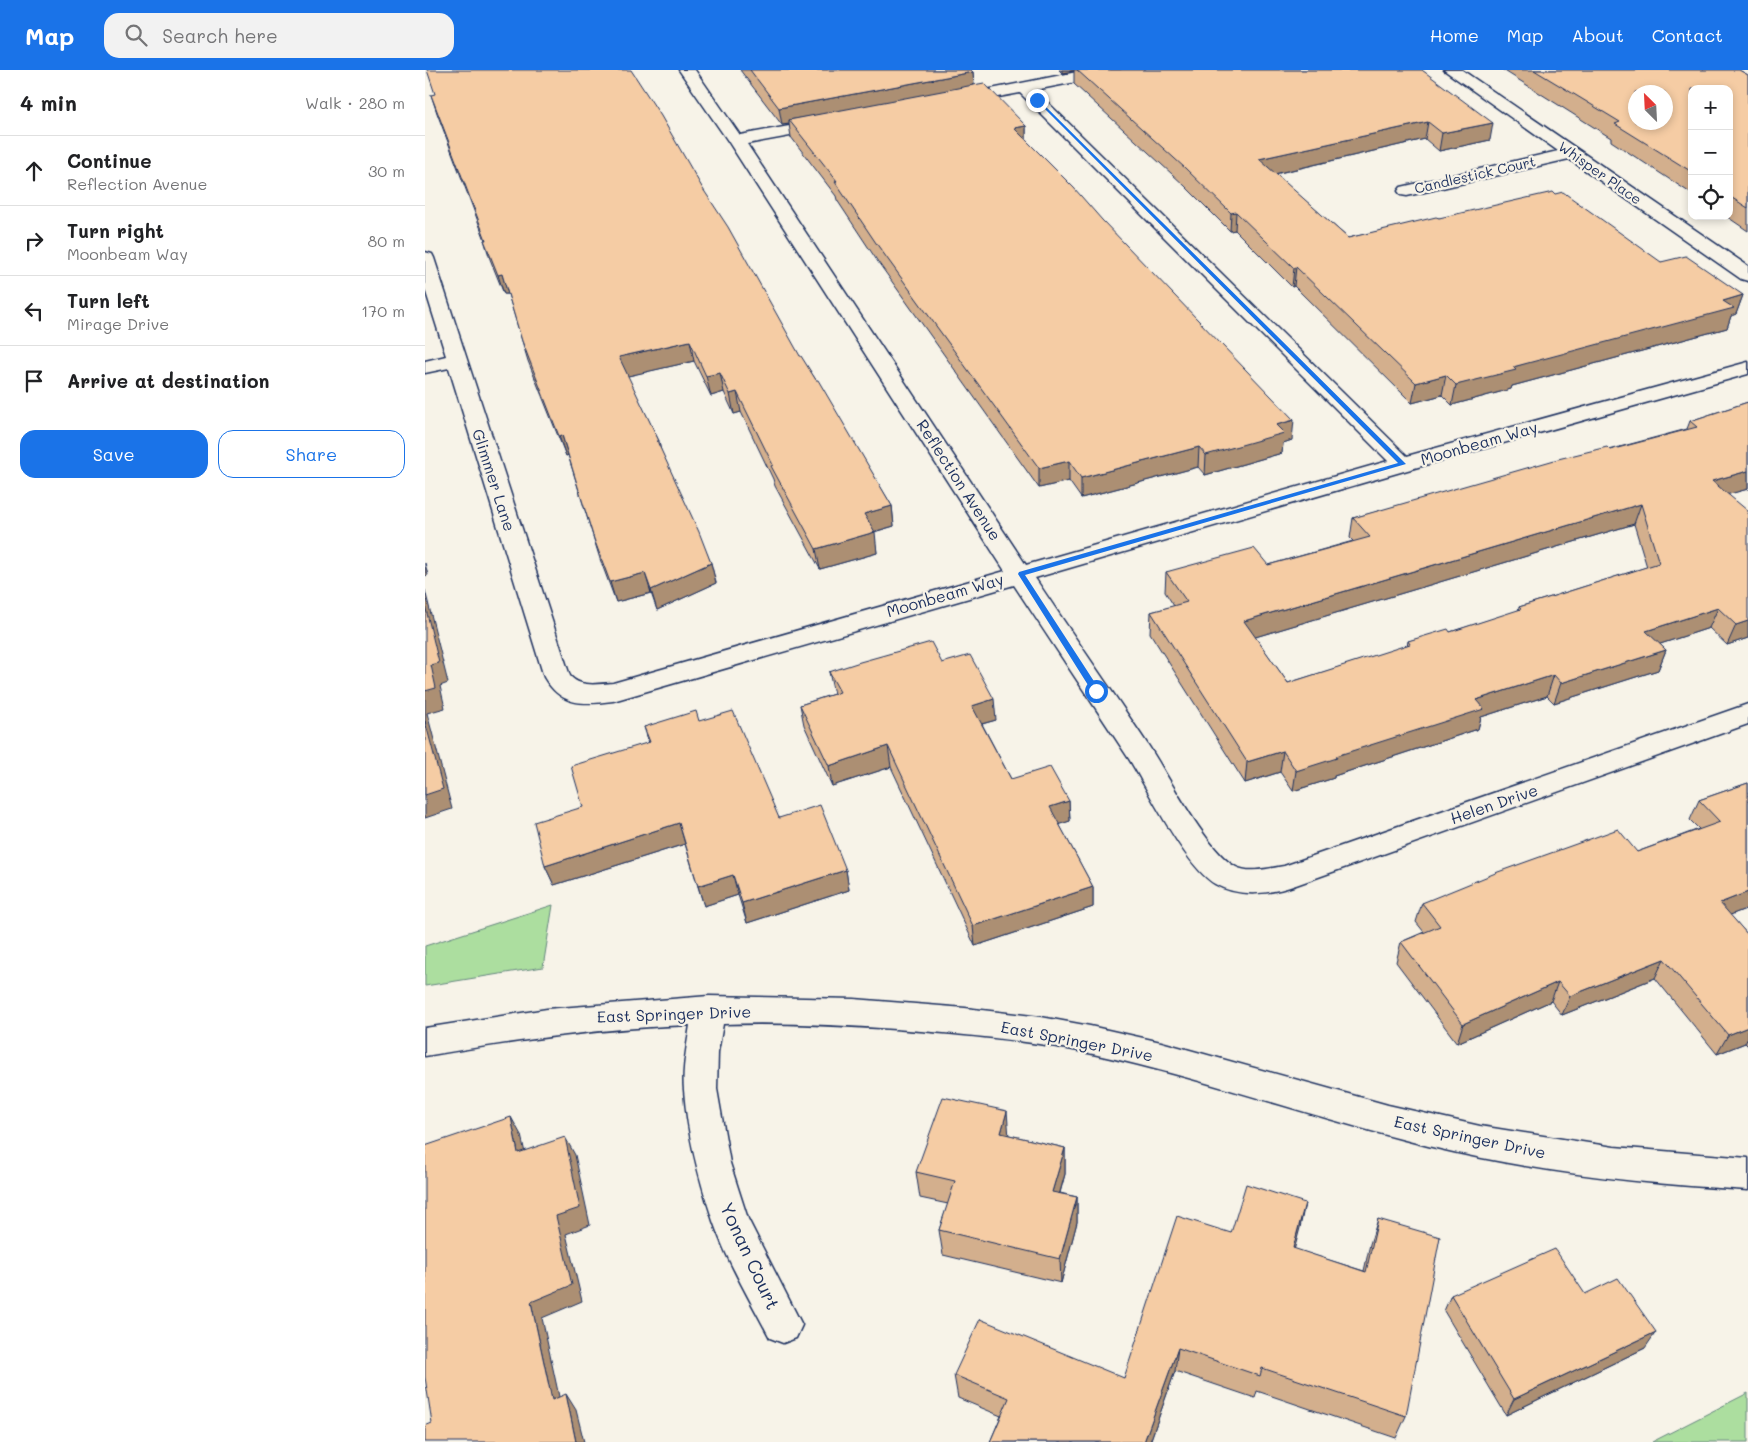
<!DOCTYPE html>
<html lang="en">
<head>
<meta charset="utf-8">
<style>
  :root { --surface:#fff; --page:#f2f2f2; --text:#202124; --muted:#757577; --line:#e0e0e0; --accent:#1a73e8 }
  body { margin:0; font-family:Mali,sans-serif; background:var(--page); color:var(--text) }
  .controls { position:absolute; right:15px; top:15px; display:grid; overflow:hidden; border-radius:10px; box-shadow:0 2px 8px #0003 }
  .controls button { width:45px; height:45px; display:grid; place-items:center; padding:0; border:0; border-bottom:1px solid var(--line); background:var(--surface); color:var(--text); font:25px sans-serif }
  .compass { position:absolute; left:1203px; top:15px; width:45px; height:45px; border-radius:50%; background:var(--surface); box-shadow:0 2px 8px #0003; rotate:336deg }
  .stop { position:absolute; width:15px; height:15px; margin:-11px; border:4px solid #1a73e8; border-radius:50%; background:#fff }
  .stop.end { background:#1a73e8; border-color:#fff; box-shadow:0 1px 5px #0008 }
  .list { margin:0; padding:0; list-style:none }
  h2 { display:flex; justify-content:space-between; align-items:center; height:65px; margin:0; padding:0 20px; font-size:21px }
  h2 small { font-size:16px; font-weight:400; color:var(--muted) }
  .list li { display:grid; grid-template-columns:32px 1fr auto; gap:15px; align-items:center; box-sizing:border-box; height:70px; padding:0 20px; border-top:1px solid var(--line) }
  .list b { display:block; font-size:19px; white-space:nowrap }
  .list p { margin:0; font-size:16px; white-space:nowrap; color:var(--muted) }
  .list em { font-size:16px; font-style:normal; color:var(--muted) }
  .actions { display:flex; gap:10px; padding:15px 20px }
  .actions a { flex:1; padding:11px 0; border:1px solid var(--accent); border-radius:15px; text-align:center; font-size:18px; color:var(--accent) }
  .actions .main { background:var(--accent); color:#fff }
  .icon { flex:none; width:28px; height:28px; fill:none; stroke:currentColor; stroke-width:2; stroke-linecap:round; stroke-linejoin:round }
  .map { position:relative; flex:none; width:1323px; height:1372px; overflow:hidden }
  header { display:flex; align-items:center; gap:30px; box-sizing:border-box; height:70px; padding:0 25px; background:var(--accent); color:#fff }
  header strong { font-size:24px }
  nav { display:flex; gap:28px; margin-inline-start:auto; font-size:18px }
  .search { width:350px; height:45px; background:var(--page); display:flex; align-items:center; gap:12px; box-sizing:border-box; padding:0 18px; border-radius:15px; color:var(--muted); font-size:19px }
  main { display:flex }
  aside { flex:1; background:var(--surface) }
  .map>svg:first-child { display:block }
</style>
</head>
<body>
<header>
<strong>Map</strong>
<div class="search"><svg class="icon" aria-label="search" viewBox="0 0 24 24"><circle cx="10" cy="10" r="6"/><path d="M15 15l6 6"/></svg>Search here</div>
<nav><a>Home</a><a>Map</a><a>About</a><a>Contact</a></nav>
</header>
<main>
<aside>
<h2>4 min<small>Walk · 280 m</small></h2>
<ul class="list">
<li><svg class="icon" aria-label="ahead" viewBox="0 0 24 24"><path d="M12 20V5M6 11l6-6 6 6"/></svg><div><b>Continue</b><p>Reflection Avenue</p></div><em>30 m</em></li>
<li><svg class="icon" aria-label="right" viewBox="0 0 24 24"><path d="M7 20v-9h11M14 6l5 5-5 5"/></svg><div><b>Turn right</b><p>Moonbeam Way</p></div><em>80 m</em></li>
<li><svg class="icon" aria-label="left" viewBox="0 0 24 24"><path d="M17 20v-9H6M10 6l-5 5 5 5"/></svg><div><b>Turn left</b><p>Mirage Drive</p></div><em>170 m</em></li>
<li><svg class="icon" aria-label="arrive" viewBox="0 0 24 24"><path d="M6 21V4h12l-3 4 3 4H6"/></svg><div><b>Arrive at destination</b></div></li>
</ul>
<div class="actions"><a class="main">Save</a><a>Share</a></div>
</aside>
<div class="map">
<svg width="1323" height="1372" viewBox="0 0 1323 1372">
  <rect width="100%" height="100%" fill="#f7f3e8"/>
  <filter id="ink" filterUnits="userSpaceOnUse"><feTurbulence type="fractalNoise" baseFrequency=".02" numOctaves="2"/><feDisplacementMap in="SourceGraphic" scale="10" xChannelSelector="R" yChannelSelector="G"/><feConvolveMatrix kernelMatrix="1 2 1 2 8 2 1 2 1" color-interpolation-filters="sRGB"/></filter>
  <g filter="url(#ink)">
    <path fill="#acde9f" stroke="#64867e" d="M 128,835 L 118,897 L 0,916 L 0,876 Z
      M 1323,1323 L 1323,1372 L 1227,1372 Z"/>
    <g fill="none" stroke-linecap="round" stroke-linejoin="round">
      <defs>
        <path id="minor" d="M 254,0 L 270,0 L 315,65 L 403,49 L 409,50 L 411,54 L 409,58 L 322,74 L 601,495 L 963,391 L 595,23 L 531,35 L 525,33 L 523,30 L 525,27 L 662,0 L 695,0 L 693,3 L 687,5 L 610,20 L 982,386 L 1323,292 L 1323,304 L 986,399 L 610,508 C 647,564 686,619 723,675 C 743,705 782,782 811,797 C 824,804 846,798 859,796 L 1323,634 L 1323,654 L 871,815 C 846,824 814,828 790,814 C 760,796 724,721 704,689 C 666,631 627,573 589,515 L 188,631 C 157,635 136,636 119,607 L 24,298 L 0,303 L 0,291 L 21,286 L 0,219 L 0,182 L 7,184 L 9,188 L 145,606 C 156,618 173,614 188,613 L 580,501 L 303,71 Z
          M 1019,0 L 1037,0 L 1323,196 L 1323,211 L 1316,209 L 1144,89 L 982,126 L 976,125 L 973,121 L 976,117 L 1133,81 Z
          M 284,926 L 429,929 L 540,938 L 616,947 L 665,956 L 736,972 L 963,1035 L 1055,1056 L 1189,1077 L 1323,1088 L 1323,1120 C 1217,1114 1110,1102 1007,1077 C 893,1049 782,1009 668,984 C 603,970 537,964 470,959 C 413,955 355,952 298,954 L 293,982 L 292,1019 L 305,1093 L 323,1149 L 377,1255 L 371,1268 L 358,1273 L 345,1268 C 325,1230 302,1191 288,1151 C 274,1109 262,1064 259,1020 C 257,999 262,976 265,955 C 176,958 88,971 0,986 L 0,958 L 122,939 Z"/>
      </defs>
      <use href="#minor" stroke="#1b2f5e" stroke-width="3"/>
      <use href="#minor" fill="#f7f3e8" fill-rule="evenodd"/>
    </g>
    <path fill="#d3af8d" stroke="#1b2f5e" fill-rule="evenodd" d="M 315,0 L 546,0 L 548,2 L 549,15 L 601,56 L 601,70 L 867,370 L 858,373 L 857,383 L 780,405 L 773,397 L 656,428 L 644,411 L 614,418 L 453,192 L 412,130 L 411,126 L 366,67 L 364,54 L 357,55 Z
      M 634,0 L 997,0 L 1065,70 L 1014,81 L 1000,69 L 850,104 L 923,168 L 1014,148 L 1236,192 L 1318,225 L 1311,244 L 1306,246 L 1302,258 L 1087,316 L 1086,319 L 1027,335 L 1017,325 L 987,333 L 869,216 L 867,217 L 810,160 L 805,161 L 760,116 L 649,14 L 649,1 L 637,3 Z
      M 1078,0 L 1314,0 L 1323,5 L 1323,161 L 1301,146 L 1304,146 L 1304,19 L 1267,19 L 1267,124 L 1186,71 L 1186,68 Z
      M 6,25 L 375,286 L 391,310 L 467,436 L 469,456 L 449,462 L 452,483 L 395,499 L 350,416 L 348,409 L 316,342 L 309,344 L 299,322 L 286,326 L 269,291 L 202,306 L 234,371 L 236,381 L 286,493 L 291,513 L 232,540 L 226,523 L 191,532 L 175,489 L 143,385 L 141,386 L 103,291 L 83,224 L 79,224 L 65,189 L 59,170 L 60,170 L 12,43 Z
      M 1323,332 L 1323,419 L 1303,424 L 1323,568 L 1302,575 L 1284,558 L 1235,574 L 1241,580 L 1233,600 L 1129,633 L 1122,626 L 1056,647 L 1053,659 L 909,706 L 909,708 L 868,721 L 855,702 L 820,713 L 725,563 L 726,542 L 749,536 L 740,522 L 741,502 L 843,495 L 928,471 L 925,468 L 928,448 L 1262,359 L 1265,351 ZM 1209,454 L 1222,497 L 1094,537 L 1093,541 L 1025,562 L 983,571 L 982,576 L 863,613 L 830,567 Z
      M 517,593 L 571,650 L 557,654 L 586,709 L 644,731 L 645,751 L 634,754 L 668,817 L 668,837 L 550,876 L 466,697 L 407,716 L 379,655 L 375,635 L 409,624 L 404,602 Z
      M 274,651 L 354,748 L 421,800 L 424,820 L 322,853 L 313,825 L 279,836 L 260,774 L 129,815 L 120,796 L 158,737 L 224,673 L 219,657 Z
      M 1323,713 L 1323,838 L 1305,845 L 1323,865 L 1323,976 L 1320,973 L 1292,984 L 1230,908 L 1137,945 L 1126,931 L 1032,973 L 971,892 L 976,872 L 999,862 L 991,852 L 997,833 L 1212,782 L 1274,759 L 1265,750 L 1274,730 Z
      M 584,1065 L 640,1078 L 640,1104 L 635,1123 L 652,1127 L 652,1152 L 636,1213 L 518,1185 L 514,1160 L 523,1134 L 495,1128 L 491,1102 Z
      M 880,1133 L 869,1179 L 939,1201 L 945,1174 L 953,1149 L 981,1346 L 971,1368 L 832,1321 L 830,1328 L 750,1301 L 725,1372 L 565,1372 L 576,1346 L 533,1328 L 529,1305 L 699,1308 L 806,1163 Z
      M 1160,1224 L 1220,1278 L 1081,1345 L 1019,1241 L 1026,1225 Z"/>
    <path fill="#ac8f73" stroke="#1b2f5e" d="M 637,0 L 649,0 L 649,1 L 637,3 Z
      M 548,2 L 549,19 L 364,50 L 364,54 L 357,55 L 354,38 Z
      M 1003,52 L 1000,69 L 832,108 L 834,89 Z
      M 1068,53 L 1065,70 L 1014,81 L 1017,63 Z
      M 601,56 L 601,74 L 589,58 Z
      M 811,142 L 810,160 L 805,161 L 806,143 Z
      M 871,197 L 869,216 L 867,217 L 869,198 Z
      M 77,204 L 83,224 L 79,224 L 73,205 Z
      M 1318,225 L 1311,244 L 1306,246 L 1302,258 L 1087,316 L 1086,319 L 1027,335 L 1031,315 L 1298,231 Z
      M 265,271 L 269,291 L 199,307 L 194,287 Z
      M 295,303 L 299,322 L 286,326 L 281,306 Z
      M 1021,305 L 1017,325 L 987,333 L 991,313 Z
      M 312,322 L 316,342 L 309,344 L 305,324 Z
      M 869,350 L 867,370 L 858,373 L 857,383 L 780,405 L 781,385 L 851,355 Z
      M 137,365 L 143,385 L 141,386 L 134,366 Z
      M 774,377 L 773,397 L 656,428 L 656,408 Z
      M 644,391 L 644,411 L 614,418 L 614,398 Z
      M 1323,401 L 1323,419 L 1279,431 L 1287,411 Z
      M 1216,434 L 1209,454 L 817,571 L 819,551 Z
      M 467,436 L 469,456 L 441,464 L 439,444 Z
      M 450,462 L 452,483 L 395,499 L 391,479 Z
      M 0,493 L 3,505 L 0,506 Z
      M 286,493 L 291,513 L 232,540 L 226,520 Z
      M 220,503 L 226,523 L 191,532 L 185,512 Z
      M 0,520 L 23,613 L 15,616 L 20,638 L 2,643 L 27,739 L 0,748 L 0,621 L 6,595 L 0,535 Z
      M 1293,538 L 1284,558 L 1214,581 L 1221,561 Z
      M 1323,551 L 1323,568 L 1302,575 L 1311,555 Z
      M 1241,580 L 1233,600 L 1129,633 L 1136,613 Z
      M 1129,605 L 1122,626 L 1056,647 L 1053,659 L 909,706 L 909,708 L 868,721 L 871,701 L 911,686 L 1051,630 Z
      M 569,629 L 571,650 L 549,656 L 547,636 Z
      M 463,676 L 466,697 L 407,716 L 404,696 Z
      M 858,681 L 855,702 L 820,713 L 822,692 Z
      M 644,731 L 645,751 L 626,757 L 625,737 Z
      M 254,753 L 260,774 L 129,815 L 120,796 Z
      M 421,800 L 424,820 L 322,853 L 317,833 Z
      M 308,805 L 313,825 L 279,836 L 273,816 Z
      M 668,817 L 668,837 L 550,876 L 548,856 Z
      M 1323,822 L 1323,838 L 1285,853 L 1295,833 Z
      M 1239,889 L 1230,908 L 1137,945 L 1145,926 Z
      M 1133,912 L 1126,931 L 1032,973 L 1038,954 Z
      M 1323,957 L 1323,968 L 1320,973 L 1292,984 L 1303,965 Z
      M 582,1041 L 584,1068 L 576,1063 Z
      M 86,1047 L 96,1065 L 104,1101 L 93,1083 Z
      M 140,1067 L 150,1085 L 165,1155 L 141,1164 L 157,1231 L 117,1248 L 138,1345 L 127,1330 L 106,1232 L 131,1146 Z
      M 640,1078 L 640,1104 L 628,1147 L 627,1122 Z
      M 652,1127 L 652,1152 L 636,1213 L 635,1189 Z
      M 880,1133 L 875,1158 L 863,1203 L 868,1178 Z
      M 1231,1262 L 1220,1278 L 1081,1345 L 1089,1329 Z
      M 753,1278 L 750,1301 L 725,1372 L 719,1372 Z
      M 141,1324 L 151,1340 L 159,1372 L 151,1372 Z"/>
    <path fill="#f5cca4" stroke="#1b2f5e" fill-rule="evenodd" d="M 2,0 L 206,0 L 236,46 L 278,119 L 303,157 L 375,286 L 376,286 L 391,310 L 393,310 L 467,436 L 439,444 L 450,462 L 391,479 L 346,396 L 348,395 L 312,322 L 305,324 L 295,303 L 281,306 L 265,271 L 194,287 L 234,371 L 232,371 L 274,462 L 286,493 L 226,520 L 220,503 L 185,512 L 169,469 L 137,365 L 134,366 L 97,271 L 77,204 L 73,205 L 59,170 L 61,170 L 6,25 L 10,24 Z
      M 325,0 L 546,0 L 548,2 L 354,38 Z
      M 652,0 L 997,0 L 1068,53 L 1017,63 L 1003,52 L 834,89 L 923,168 L 1011,147 L 1014,148 L 1128,122 L 1130,124 L 1138,122 L 1236,192 L 1261,186 L 1318,225 L 1298,231 L 1309,238 L 1088,297 L 1091,300 L 1031,315 L 1021,305 L 991,313 L 871,197 L 869,198 L 811,142 L 806,143 L 760,98 Z
      M 1109,0 L 1314,0 L 1323,5 L 1323,138 L 1304,126 L 1304,19 L 1267,19 L 1267,102 L 1190,54 L 1195,52 ZM 1210,22 L 1240,22 L 1240,52 L 1210,52 Z
      M 559,13 L 601,56 L 589,58 L 649,118 L 677,150 L 869,350 L 851,355 L 859,363 L 781,385 L 774,377 L 656,408 L 644,391 L 614,398 L 451,173 L 410,112 L 412,111 L 364,50 Z
      M 1323,332 L 1323,401 L 1287,411 L 1323,441 L 1323,551 L 1311,555 L 1293,538 L 1221,561 L 1241,580 L 1136,613 L 1129,605 L 1051,630 L 1059,639 L 911,686 L 912,688 L 871,701 L 858,681 L 822,692 L 726,542 L 762,532 L 741,502 L 829,478 L 843,495 L 945,467 L 928,448 L 1133,389 L 1182,377 L 1185,380 L 1272,357 L 1265,351 ZM 1216,434 L 1234,493 L 1094,537 L 1096,539 L 1025,562 L 1023,559 L 983,571 L 985,574 L 863,613 L 819,551 Z
      M 0,535 L 14,593 L 6,595 L 11,618 L 0,621 Z
      M 506,572 L 517,593 L 545,585 L 569,629 L 547,636 L 586,709 L 625,697 L 644,731 L 625,737 L 668,817 L 548,856 L 463,676 L 404,696 L 375,635 L 415,622 L 404,602 L 435,592 Z
      M 271,641 L 274,651 L 308,641 L 354,748 L 395,735 L 421,800 L 317,833 L 308,805 L 273,816 L 254,753 L 120,796 L 109,752 L 158,737 L 146,696 L 225,672 L 219,657 Z
      M 0,651 L 18,719 L 0,725 Z
      M 1323,713 L 1323,822 L 1295,833 L 1323,865 L 1323,957 L 1303,965 L 1239,889 L 1145,926 L 1133,912 L 1038,954 L 976,872 L 1015,856 L 997,833 L 1073,802 L 1193,759 L 1212,782 L 1295,752 L 1274,730 Z
      M 518,1027 L 582,1041 L 576,1063 L 640,1078 L 627,1122 L 652,1127 L 635,1189 L 514,1160 L 530,1111 L 491,1102 Z
      M 86,1047 L 93,1083 L 140,1067 L 155,1138 L 131,1146 L 147,1215 L 106,1232 L 127,1330 L 141,1324 L 151,1372 L 0,1372 L 0,1356 L 7,1353 L 0,1307 L 0,1215 L 1,1214 L 0,1204 L 0,1076 Z
      M 821,1114 L 880,1133 L 868,1178 L 941,1202 L 953,1149 L 1015,1167 L 981,1346 L 837,1298 L 835,1306 L 753,1278 L 719,1372 L 565,1372 L 584,1328 L 529,1305 L 555,1249 L 699,1308 L 752,1146 L 806,1163 Z
      M 1130,1179 L 1160,1224 L 1193,1208 L 1231,1262 L 1089,1329 L 1026,1225 Z"/>
  </g>
  <path fill="#1a73e8" d="M 610,29 L 613,29 L 981,394 L 600,505 L 674,619 L 675,621 L 671,623 L 668,623 L 593,504 L 594,502 L 973,393 Z"/>
  <g text-anchor="middle" stroke-width="4.5" stroke-linejoin="round" paint-order="stroke">
    <g font-size="14" fill="#1b2f5e" stroke="#f7f3e8">
      <text transform="translate(1175 103) rotate(35)" y="5">Whisper Place</text>
      <text transform="translate(1050 105) rotate(-13)" y="5">Candlestick Court</text>
    </g>
    <g font-size="16" fill="#1b2f5e" stroke="#f7f3e8">
      <text transform="translate(1054 373) rotate(-16)" y="6">Moonbeam Way</text>
      <text transform="translate(69 410) rotate(72)" y="6">Glimmer Lane</text>
      <text transform="translate(534 410) rotate(57)" y="6">Reflection Avenue</text>
      <text transform="translate(520 525) rotate(-16)" y="6">Moonbeam Way</text>
      <text transform="translate(1069 734) rotate(-19)" y="6">Helen Drive</text>
      <text transform="translate(249 944) rotate(-2)" y="6">East Springer Drive</text>
      <text transform="translate(652 971) rotate(11)" y="6">East Springer Drive</text>
      <text transform="translate(1045 1067) rotate(12)" y="6">East Springer Drive</text>
    </g>
    <g font-size="19" fill="#1b2f5e" stroke="#f7f3e8">
      <text transform="translate(325 1186) rotate(65)" y="7">Yonan Court</text>
    </g>
  </g>
</svg>
<div class="controls">
<button>+</button>
<button>−</button>
<button><svg class="icon" aria-label="locate" viewBox="0 0 24 24"><circle cx="12" cy="12" r="6"/><path d="M12 2v4M12 18v4M2 12h4M18 12h4"/></svg></button>
</div>
<svg class="compass" viewBox="-18 -18 36 36"><path d="M0-13l5 13h-10z" fill="#e53935"/><path d="M0 13l5-13h-10z" fill="#757577"/></svg>
<div class="stop" style="left:671px;top:621px"></div>
<div class="stop end" style="left:612px;top:30px"></div>
</div>
</main>
</body>
</html>
